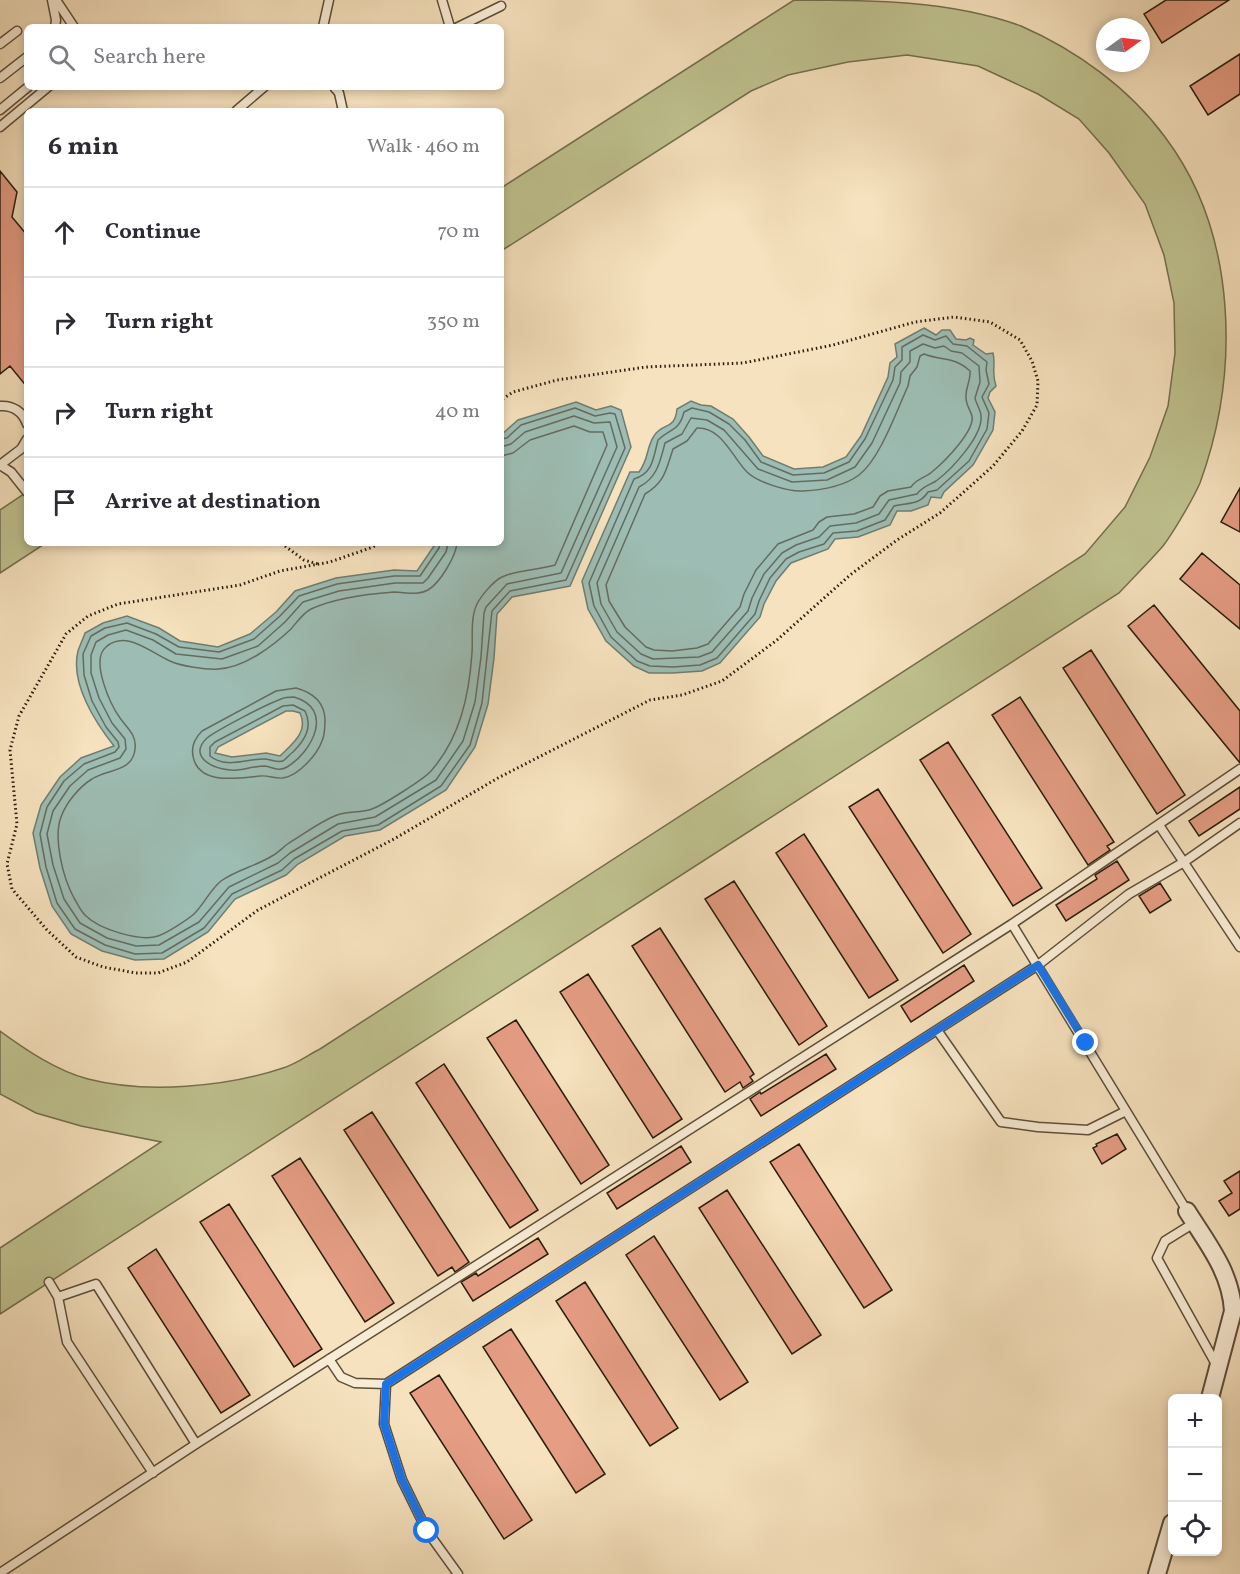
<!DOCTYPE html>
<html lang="en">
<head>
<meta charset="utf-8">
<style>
  :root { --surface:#fff; --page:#f2f2f3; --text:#2b2b33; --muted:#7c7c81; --line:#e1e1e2 }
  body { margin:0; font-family:Vollkorn,serif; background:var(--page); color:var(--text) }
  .controls { position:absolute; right:18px; bottom:18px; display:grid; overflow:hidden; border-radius:9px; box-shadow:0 3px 9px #0003 }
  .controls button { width:54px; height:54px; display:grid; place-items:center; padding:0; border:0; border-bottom:2px solid var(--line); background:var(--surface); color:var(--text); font:30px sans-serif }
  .compass { position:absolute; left:1096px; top:18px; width:54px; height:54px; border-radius:50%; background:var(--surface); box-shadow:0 3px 9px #0003; rotate:75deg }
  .stop { position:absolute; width:18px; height:18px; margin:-14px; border:4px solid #1a73e8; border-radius:50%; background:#fff }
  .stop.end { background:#1a73e8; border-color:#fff; box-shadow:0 2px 6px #0008 }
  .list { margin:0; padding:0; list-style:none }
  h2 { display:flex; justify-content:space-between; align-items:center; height:78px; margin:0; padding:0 24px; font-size:26px }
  h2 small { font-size:20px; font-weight:400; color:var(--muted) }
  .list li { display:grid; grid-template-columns:39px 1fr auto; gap:18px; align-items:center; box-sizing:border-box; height:90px; padding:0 24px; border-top:2px solid var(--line) }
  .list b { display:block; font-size:22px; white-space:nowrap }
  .list em { font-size:20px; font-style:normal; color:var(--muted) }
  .icon { flex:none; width:33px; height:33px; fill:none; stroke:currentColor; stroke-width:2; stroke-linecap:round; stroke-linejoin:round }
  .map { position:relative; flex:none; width:1240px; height:1574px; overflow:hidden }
  .search { position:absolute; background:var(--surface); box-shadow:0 3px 9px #0003; left:24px; top:24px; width:480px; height:66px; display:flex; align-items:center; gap:15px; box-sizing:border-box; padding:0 21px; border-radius:9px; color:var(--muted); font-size:22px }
  .panel { position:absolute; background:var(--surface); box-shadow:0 3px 9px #0003; left:24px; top:108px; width:480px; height:438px; border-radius:9px }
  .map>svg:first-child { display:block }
</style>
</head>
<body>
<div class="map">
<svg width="1240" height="1574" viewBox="0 0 1240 1574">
  <rect width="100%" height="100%" fill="#f6e2be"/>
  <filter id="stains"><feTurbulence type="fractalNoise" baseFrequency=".00333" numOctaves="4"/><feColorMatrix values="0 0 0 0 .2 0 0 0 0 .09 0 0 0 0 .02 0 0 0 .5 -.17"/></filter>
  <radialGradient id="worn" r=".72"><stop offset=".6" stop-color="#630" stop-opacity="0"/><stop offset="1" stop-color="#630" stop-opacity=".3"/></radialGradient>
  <path fill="#bfc28f" stroke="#746f4e" stroke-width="1.5" d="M 794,0 C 869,0 950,0 1021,26 C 1076,50 1129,88 1165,137 C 1238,234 1240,373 1200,483 C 1193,499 1173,533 1163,546 C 1149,562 1133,578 1119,593 L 0,1314 L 0,1248 L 161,1142 L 81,1126 L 36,1113 L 0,1094 L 0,1031 C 26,1050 57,1071 88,1079 C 146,1094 227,1087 283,1068 C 296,1064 308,1055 320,1049 L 1085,554 L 1125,507 L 1150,457 L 1168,406 L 1175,353 L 1174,303 L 1164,255 L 1145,204 L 1109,153 L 1079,119 L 1038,94 L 978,66 L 907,55 L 848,62 L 788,75 L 751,91 L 501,251 L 501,188 Z
    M 27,492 L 27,543 L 46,543 L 0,573 L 0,510 Z"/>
  <path fill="#9dbdb4" stroke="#6f7d71" stroke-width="1.5" fill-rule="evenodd" d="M 924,328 L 936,335 L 942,330 L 950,330 L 956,339 L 966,340 L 970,338 L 974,340 L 973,345 L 986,354 L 993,353 C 996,365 991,372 996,386 L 990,392 L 988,398 L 995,412 L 993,430 L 973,465 L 944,492 L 941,498 L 931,497 L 928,505 L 911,511 L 897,511 L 890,525 L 858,537 L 835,539 L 828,549 L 791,563 L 776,581 L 764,604 L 760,617 L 720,663 L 702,671 L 673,673 L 649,673 L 634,666 L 606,641 L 588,609 L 582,581 L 630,472 L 639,472 C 649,459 646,448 654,436 C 662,422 675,431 677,409 L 691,401 L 701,405 L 711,406 L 733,419 L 749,437 L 763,456 L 794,469 L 823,467 L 846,457 L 861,436 L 888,377 L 890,363 L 897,357 L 895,344 Z
    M 576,402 L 596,410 L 611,406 L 621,410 L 631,447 L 570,586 L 512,597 L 497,614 L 494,658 L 488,704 L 475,747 L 446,790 L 380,830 L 345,836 L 298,864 L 286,875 L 235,899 L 208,932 L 164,959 L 135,960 L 102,951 L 71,934 L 52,906 L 40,868 L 33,833 L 41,805 L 60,777 L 81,758 L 114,746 C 95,722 70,683 78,651 C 80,645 83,639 85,633 L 103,623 L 127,616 L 159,628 L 180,641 L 218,647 L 250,634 L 276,612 L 295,591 L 336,578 L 394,570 L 417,571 L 436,543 L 501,543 L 501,435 L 518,420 ZM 286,711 L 293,711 L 300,713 C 309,732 292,744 280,756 L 266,753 L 232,757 L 215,753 L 218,747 Z"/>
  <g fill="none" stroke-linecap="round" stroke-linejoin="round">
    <path stroke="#646c60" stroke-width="1.5" d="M 923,335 L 935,340 L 946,336 L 953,344 L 967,346 L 987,362 L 986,370 L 989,384 L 982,397 L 989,413 L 987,429 L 969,461 L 937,490 L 928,492 C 919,506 908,502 894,506 L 885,520 L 857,531 L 833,533 L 824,544 L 799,552 L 786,559 L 770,578 L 759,601 L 755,614 L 717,658 L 700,665 L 673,667 L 650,666 L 637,661 L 611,637 L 594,606 L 589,583 L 634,479 C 653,473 653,459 658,440 C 670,428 679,432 684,412 L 692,408 L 709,412 L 729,424 L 745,440 L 761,462 L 793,475 L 824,473 L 849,462 L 865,439 L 893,380 L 895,367 L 902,360 L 902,347 Z
      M 923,344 L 935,348 L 944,346 L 951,351 L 962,353 L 979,366 L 980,382 L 975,398 C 976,404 981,410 981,416 C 983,436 951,470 936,481 C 928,486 923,486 917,494 L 889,500 L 879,514 L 856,523 L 830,526 L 819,537 L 796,545 L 782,553 L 764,574 L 752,598 L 748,611 L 712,652 L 699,657 L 653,659 L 641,654 L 617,632 L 601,604 L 597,583 L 639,487 C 657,478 660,462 665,443 L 682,434 L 691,418 L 707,420 L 724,430 L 758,469 L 792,482 L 827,480 L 855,467 L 872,443 L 900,383 L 901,372 L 910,362 L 910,351 Z
      M 924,354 C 942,361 954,356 970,371 C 971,381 965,388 966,398 C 966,405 970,409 972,416 C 975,431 944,462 933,471 C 926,478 917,478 911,487 L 888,491 L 880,496 L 873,507 L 854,514 L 827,517 L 819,522 L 813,530 L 778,544 L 756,570 L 744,594 L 740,607 L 708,644 L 697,648 L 672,651 L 654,650 L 646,647 L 625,627 L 609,601 L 606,585 L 645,494 C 665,482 666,470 673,449 L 687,441 L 697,428 C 722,427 732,457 747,472 C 757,482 788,492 803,491 C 822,490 843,487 859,475 C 880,459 897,410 908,386 L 910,376 L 917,367 L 920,356 Z
      M 440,543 L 439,548 L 420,576 L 394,576 L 337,584 L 299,596 L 280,616 L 254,639 L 219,652 L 179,647 L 156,634 L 127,623 L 105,628 L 91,636 L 83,654 L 84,675 L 92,701 L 106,727 L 118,742 L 119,747 L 115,752 L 84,764 L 64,781 L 47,807 L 40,834 L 46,867 L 57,903 L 75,929 L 105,945 L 135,954 L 162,953 L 204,928 L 232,894 L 282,870 L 294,859 L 342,831 L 378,825 L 441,786 L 470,745 L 482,703 L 492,611 L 510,591 L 566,580 L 625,448 L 615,414 L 610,413 L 595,416 L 575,408 L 521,425 L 507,438 L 501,439
      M 448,543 L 446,552 L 428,578 L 423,583 L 395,583 L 339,591 L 303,602 L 285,622 L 258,646 L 222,659 L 176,654 L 153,640 L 126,630 L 108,635 L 96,642 L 91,655 L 91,673 L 99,698 L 112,723 L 125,739 L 126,749 L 120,758 L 88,770 L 70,786 L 53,811 L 47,834 L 53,865 L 64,899 L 80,923 L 107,938 L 136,946 L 159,945 L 199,922 L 229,887 L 278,863 L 290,853 L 338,824 L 375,817 L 436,780 L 463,741 L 475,702 L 481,657 L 484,613 L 486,607 L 507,584 L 561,573 L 617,447 L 610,422 L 594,423 L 574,416 L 525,432 L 511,444 L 501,447
      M 457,543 C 456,556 440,583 428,590 C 418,596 405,592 394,592 C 367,594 335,598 311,609 C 303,613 297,622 291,629 C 273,646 244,668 218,669 C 207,670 180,666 170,661 C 151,653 126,629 106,647 C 90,660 110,704 120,718 C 127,728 137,735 135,749 C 133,772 107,769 92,779 C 79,787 66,803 61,817 C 53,838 63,878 74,898 C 77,903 81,912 86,916 C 99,929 140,942 158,936 C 167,933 187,920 194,914 C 204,904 210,890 221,881 C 236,870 256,866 272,856 C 278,853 283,847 289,843 C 304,834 321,821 337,815 C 348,811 361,813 372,809 C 383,805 424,779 431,771 C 460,738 469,696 472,653 C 473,639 470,618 477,604 C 481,596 492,583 500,578 C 513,570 539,570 555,565 L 607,445 L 603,432 L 590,432 L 574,426 L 530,440 L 513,453 L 501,456
      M 296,688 C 311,692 324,701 325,719 C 325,726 325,735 322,741 C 317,755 298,776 283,778 C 275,779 268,775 260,776 C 239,778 198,786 193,756 C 191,746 195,738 202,731 L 276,691 Z
      M 294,697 C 335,709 312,752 287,767 C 279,772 272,767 265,766 C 256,766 246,769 237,770 C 220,772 185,759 207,738 C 217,730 267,704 281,699 C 285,697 290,697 294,697 Z
      M 293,705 L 305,711 C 313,727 305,740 293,752 C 290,754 286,759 283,761 C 277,763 270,759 264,759 C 246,759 226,769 210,756 L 210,747 L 215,742 L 283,706 Z"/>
  </g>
  <path fill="#e59d84" stroke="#2a1c0c" stroke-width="1.5" d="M 1166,0 L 1229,0 L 1162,43 L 1144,14 Z
    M 1240,54 L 1240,94 L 1208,115 L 1190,86 Z
    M 0,171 L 17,192 L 12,217 L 27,235 L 27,387 L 10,366 L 0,374 Z
    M 1240,488 L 1240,532 L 1221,522 Z
    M 1202,553 L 1240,585 L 1240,629 L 1180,579 Z
    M 1154,605 L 1240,711 L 1240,763 L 1128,626 Z
    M 1091,650 L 1185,795 L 1157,814 L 1063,668 Z
    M 1020,697 L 1114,842 L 1107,846 L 1110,850 L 1088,865 L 992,715 Z
    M 948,742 L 1042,888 L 1013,906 L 920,760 Z
    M 1240,787 L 1240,809 L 1199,836 L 1189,821 Z
    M 878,789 L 971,934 L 943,953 L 849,807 Z
    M 804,834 L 898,980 L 869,998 L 776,853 Z
    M 1117,861 L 1129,880 L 1066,921 L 1056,905 L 1097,879 L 1095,875 Z
    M 734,881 L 827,1026 L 799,1045 L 705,899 Z
    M 1160,883 L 1171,900 L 1150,913 L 1139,896 Z
    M 660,928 L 754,1074 L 750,1077 L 753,1081 L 743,1088 L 740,1082 L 725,1092 L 632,946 Z
    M 964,965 L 974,981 L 911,1022 L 901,1006 Z
    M 588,974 L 682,1119 L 653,1138 L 560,992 Z
    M 516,1020 L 609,1165 L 581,1184 L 487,1038 Z
    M 826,1054 L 836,1069 L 761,1116 L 750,1099 L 760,1092 L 761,1094 Z
    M 444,1064 L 538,1210 L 510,1228 L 416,1083 Z
    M 372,1112 L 469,1262 L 455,1272 L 452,1267 L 438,1276 L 344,1130 Z
    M 1117,1134 L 1126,1149 L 1102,1164 L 1093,1148 L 1097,1146 L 1096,1144 Z
    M 799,1144 L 892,1290 L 864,1308 L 770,1162 Z
    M 681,1146 L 691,1162 L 617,1209 L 607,1193 Z
    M 300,1158 L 394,1303 L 365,1322 L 272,1176 Z
    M 1240,1171 L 1240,1209 L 1229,1216 L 1219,1201 L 1232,1193 L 1224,1181 Z
    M 727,1190 L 821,1335 L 792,1354 L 699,1208 Z
    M 229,1204 L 322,1349 L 294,1367 L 200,1222 Z
    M 654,1236 L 748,1382 L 720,1400 L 626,1255 Z
    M 538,1238 L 548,1254 L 473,1301 L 461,1282 L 476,1273 L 478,1276 Z
    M 156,1249 L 250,1395 L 221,1413 L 128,1268 Z
    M 585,1282 L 678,1428 L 650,1446 L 556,1301 Z
    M 511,1329 L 605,1474 L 576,1493 L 483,1347 Z
    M 439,1375 L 532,1520 L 504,1539 L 410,1393 Z"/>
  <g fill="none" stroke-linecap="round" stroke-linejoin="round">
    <defs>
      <path id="service" d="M 52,0 L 56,20 L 55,27
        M 56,0 L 74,27
        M 442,0 L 450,27
        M 323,27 L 329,0
        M 458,27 L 501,6
        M 0,44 L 17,31
        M 0,78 L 27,57
        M 334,87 L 339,93 L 343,111
        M 0,110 L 28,87
        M 236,111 L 264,87
        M 0,127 L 48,87
        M 0,406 C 13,405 23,412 27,424
        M 0,465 L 11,472 L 27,492
        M 0,465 L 21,449 L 27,439
        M 1159,825 L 1240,947
        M 1012,924 L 1187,1211
        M 937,1030 L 1001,1122 L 1038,1127 L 1088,1130 L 1126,1111
        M 1194,1223 L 1165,1241 L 1157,1258 L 1217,1366
        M 49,1282 L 58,1297 L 96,1284 L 196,1444
        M 58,1297 L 67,1342 L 153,1473
        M 329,1359 L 341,1377 L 355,1383 L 386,1384
        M 0,1573 L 196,1444 L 1012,924 L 1240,769
        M 458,1574 L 427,1531 L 402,1480 L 384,1424 L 386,1384 L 1038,965 L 1129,894 L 1184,862 L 1240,823"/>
      <path id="minor" d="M 1187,1211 C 1207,1243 1231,1272 1233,1311 L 1210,1398
        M 1157,1574 L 1172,1523"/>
    </defs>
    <use href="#service" stroke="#5d4e38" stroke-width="11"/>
    <use href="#minor" stroke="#5d4e38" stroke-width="20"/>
    <path stroke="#2a1c0c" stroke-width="3" stroke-dasharray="1.5 3" stroke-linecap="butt" d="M 378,543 L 373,547 L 330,562 L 280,571 L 240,585 L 118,604 L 88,616 L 66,634 L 19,716 L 10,750 L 17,824 L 7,864 L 12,889 L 47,930 L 76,957 L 103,967 L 136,973 L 158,973 L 187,962 L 258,910 L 394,839 L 498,778 L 650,700 L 682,695 L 722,681 L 777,640 L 850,575 L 897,540 L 940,513 L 993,466 L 1022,431 L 1037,405 L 1038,381 L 1032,361 L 1020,340 L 990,322 L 954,317 L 915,322 L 833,345 L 743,363 L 646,367 L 557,380 L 513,392 L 501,400
      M 285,546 L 304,560 L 318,564"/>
    <use href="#service" stroke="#f9ecd5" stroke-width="8"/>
    <use href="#minor" stroke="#f9ecd5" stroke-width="16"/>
  </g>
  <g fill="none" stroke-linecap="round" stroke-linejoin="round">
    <path stroke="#1a73e8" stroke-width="8" d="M 427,1531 L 402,1480 L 384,1424 L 386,1384 L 1038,965 L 1086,1043"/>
  </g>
  <rect width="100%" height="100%" filter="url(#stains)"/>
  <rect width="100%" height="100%" fill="url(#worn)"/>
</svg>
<div class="controls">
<button>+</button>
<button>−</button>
<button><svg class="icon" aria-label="locate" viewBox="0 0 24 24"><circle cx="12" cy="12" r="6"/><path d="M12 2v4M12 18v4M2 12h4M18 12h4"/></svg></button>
</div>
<svg class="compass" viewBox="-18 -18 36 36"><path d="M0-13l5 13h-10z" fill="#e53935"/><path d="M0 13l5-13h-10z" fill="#7c7c81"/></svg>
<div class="stop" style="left:427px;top:1531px"></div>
<div class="stop end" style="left:1086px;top:1043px"></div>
<div class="search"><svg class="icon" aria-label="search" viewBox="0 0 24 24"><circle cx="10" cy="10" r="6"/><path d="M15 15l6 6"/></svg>Search here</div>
<section class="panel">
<h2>6 min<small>Walk · 460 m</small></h2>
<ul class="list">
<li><svg class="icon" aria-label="ahead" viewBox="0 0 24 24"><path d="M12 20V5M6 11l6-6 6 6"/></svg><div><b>Continue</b></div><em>70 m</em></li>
<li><svg class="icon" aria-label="right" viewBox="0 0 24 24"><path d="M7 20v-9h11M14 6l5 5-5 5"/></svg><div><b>Turn right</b></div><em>350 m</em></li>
<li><svg class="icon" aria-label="right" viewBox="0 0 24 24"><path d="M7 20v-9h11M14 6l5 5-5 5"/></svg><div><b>Turn right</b></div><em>40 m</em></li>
<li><svg class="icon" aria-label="arrive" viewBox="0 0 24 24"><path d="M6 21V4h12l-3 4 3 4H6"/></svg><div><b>Arrive at destination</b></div></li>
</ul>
</section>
</div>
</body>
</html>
